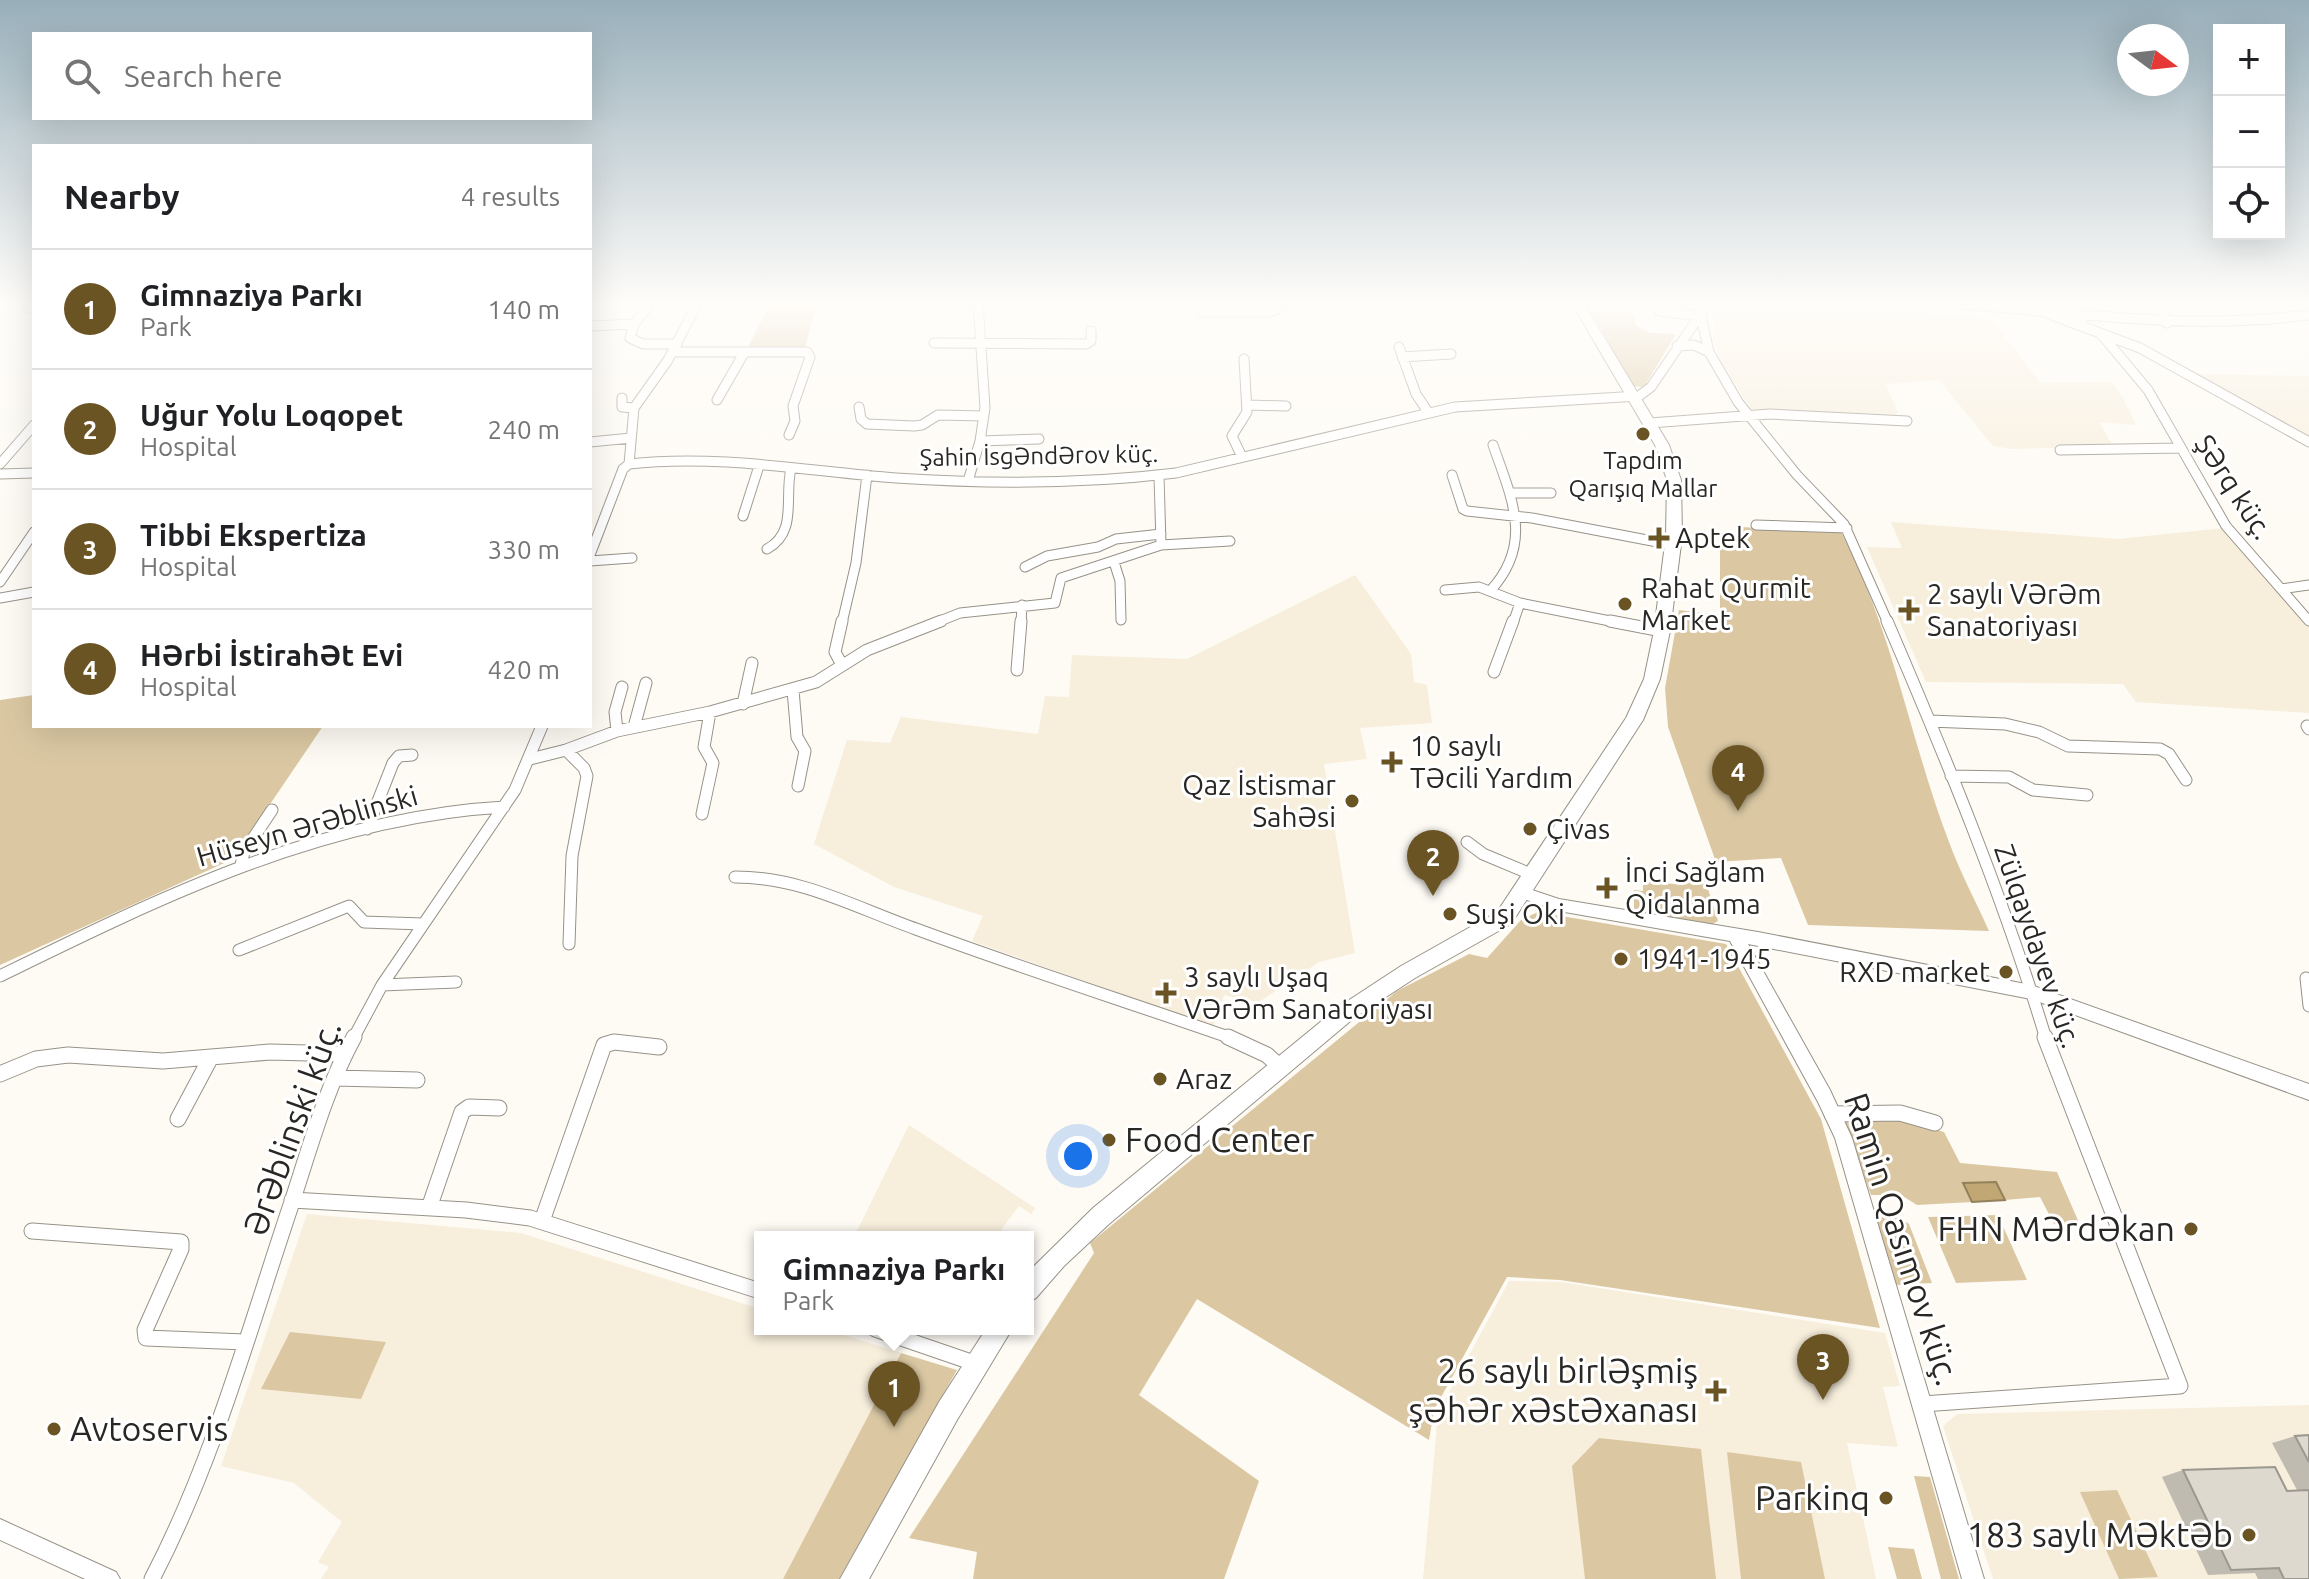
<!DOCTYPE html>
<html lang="en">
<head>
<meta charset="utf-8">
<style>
  :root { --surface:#fff; --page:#f2f2f2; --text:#202124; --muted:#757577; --line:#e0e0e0; --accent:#6b5424 }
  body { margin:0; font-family:Ubuntu,sans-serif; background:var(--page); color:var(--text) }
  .controls { position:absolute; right:24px; top:24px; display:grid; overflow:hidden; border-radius:0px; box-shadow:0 8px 32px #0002 }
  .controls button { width:72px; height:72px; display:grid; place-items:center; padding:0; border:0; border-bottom:2px solid var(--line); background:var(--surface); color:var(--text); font:40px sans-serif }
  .compass { position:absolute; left:2117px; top:24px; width:72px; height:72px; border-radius:50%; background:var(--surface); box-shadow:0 8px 32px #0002; rotate:105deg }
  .you { position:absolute; left:1078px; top:1156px; width:28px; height:28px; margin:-20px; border:6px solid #fff; border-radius:50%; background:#1a73e8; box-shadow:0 0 0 12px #1a73e833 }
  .badge { display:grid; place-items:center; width:52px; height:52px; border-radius:50%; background:var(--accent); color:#fff; font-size:26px; font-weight:700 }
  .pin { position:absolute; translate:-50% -66px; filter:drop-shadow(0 2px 4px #0008) }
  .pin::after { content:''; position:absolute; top:42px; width:28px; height:24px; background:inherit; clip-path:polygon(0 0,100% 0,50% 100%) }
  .popup { position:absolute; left:754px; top:1231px; width:280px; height:104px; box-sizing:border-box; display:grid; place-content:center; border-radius:0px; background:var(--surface); filter:drop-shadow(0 2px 6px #0005); font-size:26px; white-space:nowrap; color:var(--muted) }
  .popup b { font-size:30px; color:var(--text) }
  .popup::after { content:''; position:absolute; left:50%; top:100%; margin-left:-16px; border:16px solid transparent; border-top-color:var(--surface) }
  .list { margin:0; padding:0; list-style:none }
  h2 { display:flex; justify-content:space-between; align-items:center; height:104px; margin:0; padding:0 32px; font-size:34px }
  h2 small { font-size:26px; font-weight:400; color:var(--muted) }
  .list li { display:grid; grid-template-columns:52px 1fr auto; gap:24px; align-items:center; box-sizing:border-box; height:120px; padding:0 32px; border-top:2px solid var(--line) }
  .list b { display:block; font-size:30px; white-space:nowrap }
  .list p { margin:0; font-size:26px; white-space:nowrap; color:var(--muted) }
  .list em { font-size:26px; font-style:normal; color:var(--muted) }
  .icon { flex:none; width:44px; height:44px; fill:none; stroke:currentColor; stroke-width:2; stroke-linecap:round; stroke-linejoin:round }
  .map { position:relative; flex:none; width:2309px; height:1579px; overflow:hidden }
  .search { position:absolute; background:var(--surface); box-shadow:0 8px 32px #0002; left:32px; top:32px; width:560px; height:88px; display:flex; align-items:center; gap:20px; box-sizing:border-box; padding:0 28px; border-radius:0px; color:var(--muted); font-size:30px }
  .panel { position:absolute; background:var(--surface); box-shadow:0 8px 32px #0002; left:32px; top:144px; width:560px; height:584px; border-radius:0px }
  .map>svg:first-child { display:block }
</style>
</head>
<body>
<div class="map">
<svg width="2309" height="1579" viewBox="0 0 2309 1579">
  <rect width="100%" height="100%" fill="#fefbf5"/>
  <path fill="#f7eedc" d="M 1734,302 L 1919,303 L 1931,316 L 1990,318 L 2041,383 L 2111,382 L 2122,396 L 2136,425 L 2099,422 L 2113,446 L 2012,449 L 1993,446 L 1939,380 L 1885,384 L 1898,412 L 1893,418 L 1753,412 L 1722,364 L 1713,340 L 1715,308 Z
    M 2197,374 L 2309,376 L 2309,439 Z
    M 1891,522 L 2118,539 L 2224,528 L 2309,626 L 2309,713 L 2136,702 L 2123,684 L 1926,682 L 1867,547 L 1902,548 Z
    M 1355,575 L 1411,654 L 1414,682 L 1427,685 L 1432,723 L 1360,728 L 1367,759 L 1324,764 L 1355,953 L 1319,962 L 1259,1002 L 1224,995 L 1213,1027 L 972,941 L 983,916 L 894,887 L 814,844 L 847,740 L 890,743 L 901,717 L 1038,734 L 1045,696 L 1069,697 L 1072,655 L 1187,659 Z
    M 909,1125 L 1035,1208 L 1031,1214 L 1019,1206 L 1001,1230 L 1010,1237 L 854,1237 Z
    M 307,1214 L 521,1233 L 760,1309 L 760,1329 L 825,1329 L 901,1353 L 783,1579 L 321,1579 L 329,1567 L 318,1562 L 342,1522 L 294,1483 L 221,1466 Z
    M 1509,1281 L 1561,1282 L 1885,1333 L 1900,1386 L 1883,1387 L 1898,1447 L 1847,1443 L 1876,1579 L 1423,1579 L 1438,1413 Z
    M 2309,1405 L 2309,1579 L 1993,1579 L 1943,1426 L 1957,1414 Z"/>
  <path fill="#dbc8a3" d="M 771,302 L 817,302 L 805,349 L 747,349 Z
    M 1592,312 L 1632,313 L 1637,326 L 1650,333 L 1676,334 L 1644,387 L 1632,386 Z
    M 1740,527 L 1841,532 C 1893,630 1910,740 1949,842 C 1960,872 1976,902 1989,931 L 1808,925 L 1781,858 L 1716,862 L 1668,727 L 1665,688 L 1679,610 L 1720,615 L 1720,547 L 1747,550 Z
    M 34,695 L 34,726 L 323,726 L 233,859 L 0,965 L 0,700 Z
    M 1684,871 L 1703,873 L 1718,921 L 1711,925 L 1634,911 L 1634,890 L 1643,891 L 1643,881 L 1685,885 Z
    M 1538,912 L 1726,944 L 1821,1119 L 1880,1328 L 1560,1280 L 1507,1277 L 1434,1410 L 1429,1440 L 1197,1299 L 1139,1395 L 1259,1481 L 1224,1579 L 973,1579 L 977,1552 L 909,1538 L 1094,1253 L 1090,1243 L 1397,991 L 1469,954 L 1487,958 L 1521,920 Z
    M 1897,1119 L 1944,1132 L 1960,1163 L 2057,1172 L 2080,1225 L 2054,1224 L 2040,1197 L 2005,1200 L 1996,1182 L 1964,1183 L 1972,1202 L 1917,1205 L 1901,1195 L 1871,1195 L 1844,1121 Z
    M 1874,1215 L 1898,1216 L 1909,1224 L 1932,1283 L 1896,1285 Z
    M 1998,1215 L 2027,1280 L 1956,1283 L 1928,1217 Z
    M 290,1332 L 386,1342 L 361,1399 L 261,1389 Z
    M 901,1353 L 957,1370 L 839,1579 L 783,1579 Z
    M 1599,1438 L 1701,1449 L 1716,1579 L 1585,1579 L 1572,1466 Z
    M 1727,1452 L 1801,1462 L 1825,1579 L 1741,1579 Z
    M 1914,1476 L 1930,1477 L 1959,1579 L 1941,1579 Z
    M 2117,1490 L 2158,1577 L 2119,1579 L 2080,1492 Z
    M 1888,1547 L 1914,1549 L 1922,1579 L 1897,1579 Z"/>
  <path fill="#c1a774" stroke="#93815c" stroke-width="2" d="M 1996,1182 L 2005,1200 L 1972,1202 L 1963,1183 Z"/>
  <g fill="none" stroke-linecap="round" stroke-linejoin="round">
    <defs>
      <path id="minor-far2" d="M 33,302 L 28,308 L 34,308
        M 652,302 L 634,324 L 630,338 L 643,344 L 677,344
        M 1942,302 C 2065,312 2186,331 2309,315
        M 2040,302 L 2049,314 L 2140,348 L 2309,442
        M 2070,302 L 2083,320
        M 2160,302 L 2167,323
        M 1659,311 L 1701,316 L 1709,352 L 1738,402 L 1797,475 L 1844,524 L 1888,623
        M 1202,312 L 1269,312 L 1277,309 L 1280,302
        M 590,326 L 634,324
        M 2101,334 L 2148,390 L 2226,526 L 2309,621
        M 934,343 L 1086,344 L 1091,341 L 1091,331
        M 1677,346 L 1694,345 L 1709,352
        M 1399,347 L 1416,394 L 1428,412
        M 673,352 L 807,352 L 810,357 L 793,406 L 795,421 L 789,435
        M 1402,357 L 1451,354
        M 622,398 L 622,407 L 634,408
        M 717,400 L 744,353
        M 1248,405 L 1286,406
        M 859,407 L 861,419 L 867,424 L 914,426 L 922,425 L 938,415 L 984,416
        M 1650,423 L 1770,414 L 1907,421
        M 980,441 L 1039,439
        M 590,442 L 631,438
        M 2060,450 L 2181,448
        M 1242,457 L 1232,436 L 1247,412 L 1244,359
        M 0,464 L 34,425
        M 629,464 C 717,454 808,471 896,478 C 986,484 1086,484 1176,473 L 1455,407 L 1639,396 L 1651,387 L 1709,302
        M 0,474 L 34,473
        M 1452,475 L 1463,509 L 1467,511 L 1532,518 L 1673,545
        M 968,481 L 980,441 L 985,408 L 978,302
        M 1510,493 L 1551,493
        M 743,516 L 759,466
        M 1756,525 L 1847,528
        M 1161,545 L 1230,541
        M 767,549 C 798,532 784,498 791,468
        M 590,555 L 623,469 L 629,464 L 634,408 L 668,360 L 698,302
        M 590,561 L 632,558
        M 1114,562 L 1120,581 L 1121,620
        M 1025,567 L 1047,556 L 1098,547 L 1116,539 L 1161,534
        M 0,582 L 34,532
        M 2281,589 L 2309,585
        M 1445,590 L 1479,587 L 1520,603 L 1620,623
        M 1490,591 C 1534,544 1512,499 1493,445
        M 0,598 L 34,592
        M 842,623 L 856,563 L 867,475
        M 935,623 L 960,613 L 1055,603 L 1061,578 L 1161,545 L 1159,475
        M 1021,623 L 1022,605
        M 1513,623 L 1520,603"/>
      <path id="minor-far1" d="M 1610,621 L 1662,631
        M 1887,621 C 1946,758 2003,896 2046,1039
        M 842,665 L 835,652 L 842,621
        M 1017,670 L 1021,621
        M 1494,672 L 1513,621
        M 793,690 L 797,737 L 805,751 L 798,786
        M 743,704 L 752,663
        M 1930,721 L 2005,724 L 2039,732 L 2068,746 L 2160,749 L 2169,754 L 2186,780
        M 2307,726 L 2309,729
        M 634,727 L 646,683
        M 617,731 L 615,712 L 622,687
        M 566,750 L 584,768 L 587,776 L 572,856 L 569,944
        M 530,759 L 566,750 L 617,731 L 710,712 L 816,682 L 867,650 L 941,621
        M 1951,776 L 2009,777 L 2033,790 L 2087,795
        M 702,814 L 713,763 L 704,747 L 710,712
        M 367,829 L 393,763 L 399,756 L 412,755
        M 1467,842 L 1483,854 L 1533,875
        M 241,865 L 244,852 L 272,810
        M 735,877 C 802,877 854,907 916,929 C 1021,968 1128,1002 1234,1039
        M 239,950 L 349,906 L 364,922 L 423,924
        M 0,976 C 159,898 324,817 504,807
        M 2306,978 L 2309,1006
        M 382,985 L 456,982
        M 353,1039 L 382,985 L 515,790 L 542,726"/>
      <path id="minor" d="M 1228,1037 L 1267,1055 L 1280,1067
        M 0,1074 L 36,1059 L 68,1055 L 163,1061 L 270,1052 L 345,1054
        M 335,1078 L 417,1080
        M 1832,1114 L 1900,1113 L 1935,1123
        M 178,1119 L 211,1057
        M 292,1200 L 466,1210 L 530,1218 L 760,1291
        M 429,1208 L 462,1112 L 469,1107 L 499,1108
        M 542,1221 L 604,1045 L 614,1042 L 659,1047
        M 32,1231 L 181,1242 L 181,1249 L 145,1330 L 146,1338 L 245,1342
        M 875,1329 L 977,1364
        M 1922,1404 L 2180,1386 L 2045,1037
        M 152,1579 C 213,1462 248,1333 290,1208 C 309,1151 325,1090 354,1037"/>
      <path id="tertiary" d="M 1523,887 L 1559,899 L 1758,932 L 2031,985 L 2309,1084 L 2309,1100 L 2031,999 L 1748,944 L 1830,1090 L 1852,1138 L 1984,1579 L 1962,1579 L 1835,1138 L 1818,1102 L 1730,941 L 1559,911 L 1518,897 L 1516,893 L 1518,889 Z
        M 0,1519 L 116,1572 L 120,1579 L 85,1579 L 0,1540 Z"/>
      <path id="primary" d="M 1571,302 L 1583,302 L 1669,445 L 1681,480 L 1682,536 L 1670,631 L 1660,679 L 1643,720 L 1511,924 L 1415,978 L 1354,1018 L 1109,1224 L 1064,1266 L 1036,1298 L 1028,1302 L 1028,1272 L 1093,1208 L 1340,1006 L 1401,966 L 1497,912 L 1626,718 L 1644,679 L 1654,631 L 1666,536 L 1667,480 L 1655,445 Z
        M 986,1329 L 1012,1329 L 957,1420 L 869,1579 L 840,1579 L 939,1402 Z"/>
    </defs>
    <use href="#minor-far2" stroke="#979288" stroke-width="11"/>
    <use href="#minor-far1" stroke="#979288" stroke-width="13"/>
    <use href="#minor" stroke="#979288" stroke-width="17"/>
    <use href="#tertiary" stroke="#979288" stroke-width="2"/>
    <use href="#primary" stroke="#979288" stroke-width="2"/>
    <use href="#minor-far2" stroke="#fff" stroke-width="9"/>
    <use href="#minor-far1" stroke="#fff" stroke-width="11"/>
    <use href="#minor" stroke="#fff" stroke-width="15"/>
    <use href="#tertiary" fill="#fff" fill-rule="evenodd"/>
    <use href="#primary" fill="#fff" fill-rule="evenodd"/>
  </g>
  <path fill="#bfbbb1" d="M 2309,1435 L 2309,1579 L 2258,1579 L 2255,1573 L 2208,1575 L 2162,1477 L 2183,1470 L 2287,1491 L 2297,1490 L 2272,1443 L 2295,1436 Z"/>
  <path fill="#ded9ce" stroke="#9b9890" stroke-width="2" d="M 2309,1435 L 2309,1462 L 2295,1436 Z
    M 2275,1467 L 2287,1491 L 2309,1490 L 2309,1579 L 2284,1579 L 2279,1568 L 2231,1570 L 2183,1470 Z"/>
  <linearGradient id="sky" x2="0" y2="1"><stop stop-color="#98afba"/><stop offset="0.58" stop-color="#fffdfa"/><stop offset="1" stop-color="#fffdfa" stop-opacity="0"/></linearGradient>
  <rect width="2309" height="523" fill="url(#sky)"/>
  <g fill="#6b5424" stroke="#fff" stroke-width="3">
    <circle cx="1643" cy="434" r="8"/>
    <path d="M1655 526h8v8h8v8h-8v8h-8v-8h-8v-8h8z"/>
    <circle cx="1625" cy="604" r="8"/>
    <path d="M1905 598h8v8h8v8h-8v8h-8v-8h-8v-8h8z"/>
    <path d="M1388 750h8v8h8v8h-8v8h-8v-8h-8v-8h8z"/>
    <circle cx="1352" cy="801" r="8"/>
    <circle cx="1530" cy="829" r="8"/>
    <path d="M1603 876h8v8h8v8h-8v8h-8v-8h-8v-8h8z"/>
    <circle cx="1450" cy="914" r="8"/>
    <circle cx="1621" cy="959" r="8"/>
    <circle cx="2006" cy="972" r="8"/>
    <path d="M1162 981h8v8h8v8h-8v8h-8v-8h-8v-8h8z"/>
    <circle cx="1160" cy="1079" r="8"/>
    <circle cx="1109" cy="1140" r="8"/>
    <circle cx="2191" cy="1229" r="8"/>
    <path d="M1712 1379h8v8h8v8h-8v8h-8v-8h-8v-8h8z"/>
    <circle cx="54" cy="1429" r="8"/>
    <circle cx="1886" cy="1498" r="8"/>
    <circle cx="2249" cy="1535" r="8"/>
  </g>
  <g text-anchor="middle" stroke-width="6" stroke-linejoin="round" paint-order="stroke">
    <g font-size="24" fill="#292723" stroke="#fff">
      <text transform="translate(1039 456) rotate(-1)" y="8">Şahin İsgəndərov küç.</text>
    </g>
    <g font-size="24" fill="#292723" stroke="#fff">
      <text x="1643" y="469">Tapdım<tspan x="1643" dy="28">Qarışıq Mallar</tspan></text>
    </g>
    <g font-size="28" fill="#292723" stroke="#fff">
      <text transform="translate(2234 487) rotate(57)" y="10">Şərq küç.</text>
      <text transform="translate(307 826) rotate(-16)" y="10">Hüseyn Ərəblinski</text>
      <text transform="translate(2038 946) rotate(71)" y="10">Zülqaydayev küç.</text>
    </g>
    <g font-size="28" fill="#292723" stroke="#fff" text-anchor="start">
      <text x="1675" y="548">Aptek</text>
      <text x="1641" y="598">Rahat Qurmit<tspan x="1641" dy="32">Market</tspan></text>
      <text x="1927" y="604">2 saylı Vərəm<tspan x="1927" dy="32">Sanatoriyası</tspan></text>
      <text x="1410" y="756">10 saylı<tspan x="1410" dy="32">Təcili Yardım</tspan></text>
      <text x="1336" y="795" text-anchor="end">Qaz İstismar<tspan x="1336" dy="32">Sahəsi</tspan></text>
      <text x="1546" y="839">Çivas</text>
      <text x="1625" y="882">İnci Sağlam<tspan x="1625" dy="32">Qidalanma</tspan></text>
      <text x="1466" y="924">Suşi Oki</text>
      <text x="1637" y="969">1941-1945</text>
      <text x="1990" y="982" text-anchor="end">RXD market</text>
      <text x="1184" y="987">3 saylı Uşaq<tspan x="1184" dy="32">Vərəm Sanatoriyası</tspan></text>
      <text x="1176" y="1089">Araz</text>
    </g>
    <g font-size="34" fill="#292723" stroke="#fff">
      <text transform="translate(292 1128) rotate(-70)" y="12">Ərəblinski küç.</text>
      <text transform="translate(1902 1239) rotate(72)" y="12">Ramin Qasımov küç.</text>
    </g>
    <g font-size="34" fill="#292723" stroke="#fff" text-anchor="end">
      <text x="1125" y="1152" text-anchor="start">Food Center</text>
      <text x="2175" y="1241">FHN Mərdəkan</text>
      <text x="1698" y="1383">26 saylı birləşmiş<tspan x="1698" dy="39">şəhər xəstəxanası</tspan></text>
      <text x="70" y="1441" text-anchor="start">Avtoservis</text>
      <text x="1870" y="1510">Parkinq</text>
      <text x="2233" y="1547">183 saylı Məktəb</text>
    </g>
  </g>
</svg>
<div class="controls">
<button>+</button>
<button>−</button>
<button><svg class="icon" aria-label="locate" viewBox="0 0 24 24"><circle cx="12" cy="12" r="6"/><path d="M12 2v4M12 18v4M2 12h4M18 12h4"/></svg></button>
</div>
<svg class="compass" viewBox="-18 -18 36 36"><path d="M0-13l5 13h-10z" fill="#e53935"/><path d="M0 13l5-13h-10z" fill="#757577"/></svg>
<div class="you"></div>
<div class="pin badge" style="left:894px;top:1427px">1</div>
<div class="popup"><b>Gimnaziya Parkı</b>Park</div>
<div class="pin badge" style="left:1433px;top:896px">2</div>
<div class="pin badge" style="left:1823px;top:1400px">3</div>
<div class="pin badge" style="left:1738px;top:811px">4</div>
<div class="search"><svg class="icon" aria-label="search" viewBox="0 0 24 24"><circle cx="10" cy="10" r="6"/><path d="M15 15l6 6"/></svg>Search here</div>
<section class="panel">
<h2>Nearby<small>4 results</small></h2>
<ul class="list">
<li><span class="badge">1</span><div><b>Gimnaziya Parkı</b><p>Park</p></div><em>140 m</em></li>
<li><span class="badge">2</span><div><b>Uğur Yolu Loqopet</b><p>Hospital</p></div><em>240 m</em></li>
<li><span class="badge">3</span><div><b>Tibbi Ekspertiza</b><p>Hospital</p></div><em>330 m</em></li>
<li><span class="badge">4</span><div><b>Hərbi İstirahət Evi</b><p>Hospital</p></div><em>420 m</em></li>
</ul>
</section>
</div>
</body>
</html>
